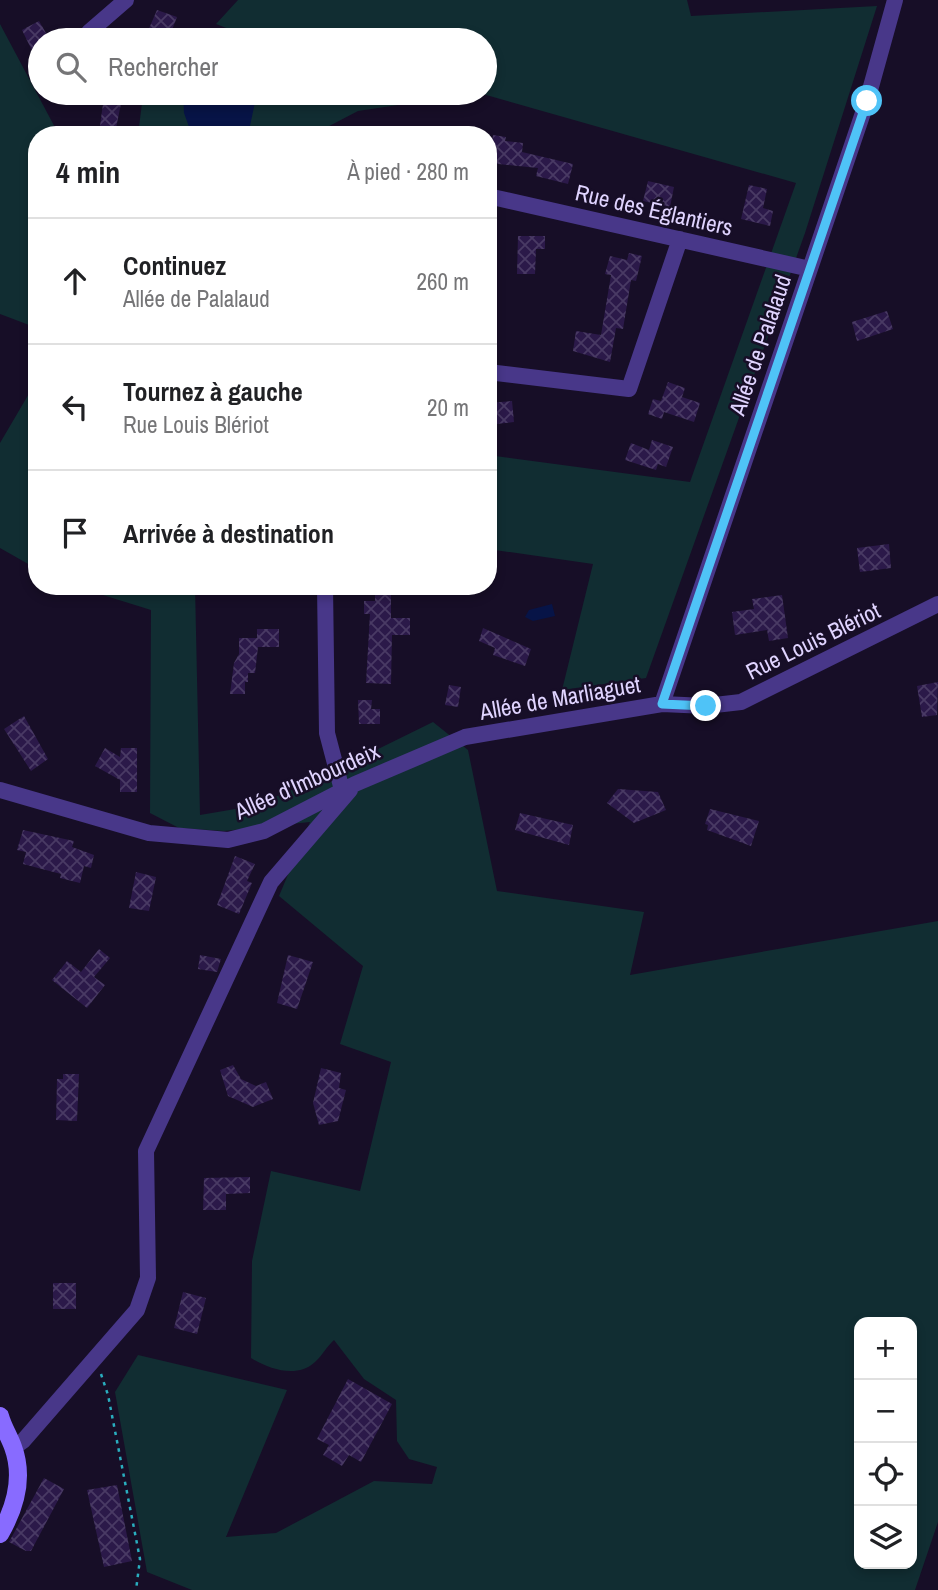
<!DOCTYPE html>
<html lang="fr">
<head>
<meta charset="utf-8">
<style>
  :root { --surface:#fff; --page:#f2f2f2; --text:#202124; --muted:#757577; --line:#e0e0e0 }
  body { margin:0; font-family:"Archivo Narrow",sans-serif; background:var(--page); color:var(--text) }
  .controls { position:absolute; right:21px; bottom:21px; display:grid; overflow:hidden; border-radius:14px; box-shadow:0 4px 10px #0003 }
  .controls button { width:63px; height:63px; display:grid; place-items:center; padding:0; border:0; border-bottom:2px solid var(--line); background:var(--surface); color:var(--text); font:35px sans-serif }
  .stop { position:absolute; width:21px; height:21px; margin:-16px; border:5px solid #4fc3f7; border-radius:50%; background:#fff }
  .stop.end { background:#4fc3f7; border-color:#fff; box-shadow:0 2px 7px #0008 }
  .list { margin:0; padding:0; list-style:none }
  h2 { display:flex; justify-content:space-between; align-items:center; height:91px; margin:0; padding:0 28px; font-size:30px }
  h2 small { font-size:23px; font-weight:400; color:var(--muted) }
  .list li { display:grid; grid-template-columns:46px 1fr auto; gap:21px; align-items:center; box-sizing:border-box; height:126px; padding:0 28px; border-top:2px solid var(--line) }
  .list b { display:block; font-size:26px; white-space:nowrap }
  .list p { margin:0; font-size:23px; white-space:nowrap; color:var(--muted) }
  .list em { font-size:23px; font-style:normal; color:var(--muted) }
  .icon { flex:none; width:38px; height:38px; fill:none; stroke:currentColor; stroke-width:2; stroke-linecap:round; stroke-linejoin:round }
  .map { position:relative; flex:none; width:938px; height:1590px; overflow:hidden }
  .search { position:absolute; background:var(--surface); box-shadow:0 4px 10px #0003; left:28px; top:28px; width:469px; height:77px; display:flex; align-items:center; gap:18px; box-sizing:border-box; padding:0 24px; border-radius:38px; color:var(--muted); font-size:26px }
  .panel { position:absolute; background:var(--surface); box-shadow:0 4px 10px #0003; left:28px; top:126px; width:469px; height:469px; border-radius:28px }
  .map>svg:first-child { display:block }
</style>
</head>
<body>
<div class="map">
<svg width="938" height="1590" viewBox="0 0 938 1590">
  <defs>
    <pattern id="building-cross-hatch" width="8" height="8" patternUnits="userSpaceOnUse" patternTransform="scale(1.75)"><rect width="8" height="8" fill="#2b1949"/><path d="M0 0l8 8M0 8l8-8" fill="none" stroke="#493a64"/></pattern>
  </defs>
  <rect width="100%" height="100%" fill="#170e27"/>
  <path fill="#112d32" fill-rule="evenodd" d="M 238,0 L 687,0 L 691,16 L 877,6 L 805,233 L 646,678 L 562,690 L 593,564 L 488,549 L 488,455 L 690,482 L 796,183 L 479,93 L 485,93 L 485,40 L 221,40 L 234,31 L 216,24 Z
    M 0,24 L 59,135 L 37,135 L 37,328 L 0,314 Z
    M 147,93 L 478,93 L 358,111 L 312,135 L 138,135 L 143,95 Z
    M 37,380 L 37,569 L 0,548 L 0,443 Z
    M 74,586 L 195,586 L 200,815 L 253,806 L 311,782 L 433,722 L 468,750 L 497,891 L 644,912 L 630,975 L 938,921 L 938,1522 L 915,1590 L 192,1590 L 147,1572 L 115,1392 L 138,1355 L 287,1390 L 226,1537 L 276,1533 L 374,1481 L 432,1484 L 437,1467 L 409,1459 L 397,1441 L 396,1400 L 364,1379 L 334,1340 C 327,1346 322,1356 315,1362 C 297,1379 269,1369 251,1358 L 252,1261 L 271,1171 L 360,1191 L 391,1062 L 340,1044 L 363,966 L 279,896 L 310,822 L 224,831 L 179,828 L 150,813 L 151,610 ZM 859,1322 L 912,1322 L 912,1564 L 859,1564 Z"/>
  <path fill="#071447" d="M 183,93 L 257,93 L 248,135 L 192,135 L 184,113 Z
    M 552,604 L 555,616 L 533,621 L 525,617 L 529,610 Z"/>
  <path fill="url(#building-cross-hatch)" d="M 157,10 L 177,17 L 168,40 L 144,40 Z
    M 39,21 L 50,40 L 40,40 L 40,67 L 22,30 Z
    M 104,96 L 122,99 L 116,128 L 100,126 Z
    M 493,135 L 506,137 L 505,141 L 523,143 L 522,152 L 573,164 L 568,184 L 536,176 L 538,168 L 489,163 Z
    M 648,181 L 674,187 L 670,207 L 643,201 Z
    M 749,185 L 767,189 L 763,208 L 773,211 L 770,226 L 741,219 Z
    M 518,236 L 545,236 L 545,249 L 536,249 L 535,274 L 517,274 Z
    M 629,253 L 642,256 L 636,281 L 631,280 L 623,329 L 616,328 L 610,362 L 573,351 L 576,331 L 601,335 L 611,275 L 605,274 L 610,256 L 627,260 Z
    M 887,311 L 893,329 L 857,341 L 852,322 Z
    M 668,382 L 685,388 L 682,397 L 700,403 L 694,422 L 664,412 L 662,419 L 648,414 L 653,399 L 661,401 Z
    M 512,401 L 514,422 L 488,425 L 488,403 Z
    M 652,440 L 673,447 L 666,467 L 658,464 L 656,470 L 625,460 L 631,443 L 649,450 Z
    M 889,544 L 891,568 L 860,572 L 857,548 Z
    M 375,586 L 391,586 L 391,618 L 410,618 L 410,635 L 392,635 L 391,684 L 366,683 L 370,614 L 364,614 L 364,601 L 375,601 Z
    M 782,595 L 788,638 L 769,641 L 767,630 L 735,635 L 732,612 L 754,609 L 752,599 Z
    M 483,628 L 531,649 L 525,666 L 493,655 L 495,648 L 479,641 Z
    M 257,629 L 279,629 L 279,647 L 258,647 L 255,673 L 248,673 L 248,682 L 241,682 L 245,682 L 245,694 L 230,694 L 234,663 L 239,654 L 239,638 L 257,638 Z
    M 938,682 L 937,715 L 922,717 L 917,686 Z
    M 449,685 L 461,687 L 458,707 L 445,705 Z
    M 358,700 L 372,700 L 371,709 L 380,709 L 380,724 L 359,724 Z
    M 24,716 L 48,759 L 31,771 L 4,729 Z
    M 105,748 L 120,757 L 121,748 L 137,748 L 137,792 L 120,792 L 120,780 L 95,766 Z
    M 618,789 L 658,792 L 666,810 L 634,823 L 607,803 Z
    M 710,809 L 759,821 L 751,846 L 707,830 L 708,825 L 705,824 Z
    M 520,813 L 573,825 L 569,845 L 515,830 Z
    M 23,830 L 74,841 L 72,847 L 94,855 L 91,868 L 84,866 L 80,883 L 60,878 L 61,874 L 23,864 L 26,852 L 17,850 Z
    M 235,856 L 255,864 L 247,881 L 252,883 L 239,914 L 217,905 Z
    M 136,872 L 156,877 L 149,911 L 129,908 Z
    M 99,949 L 110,958 L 94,977 L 105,985 L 87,1008 L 52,980 L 67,961 L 81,972 Z
    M 200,955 L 221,959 L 217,972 L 198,969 Z
    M 288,955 L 313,962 L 297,1009 L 277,1003 Z
    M 233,1065 L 241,1079 L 256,1086 L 266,1082 L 273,1099 L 253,1107 L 228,1096 L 220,1070 Z
    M 321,1068 L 341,1073 L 339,1088 L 346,1090 L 338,1121 L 319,1125 L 313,1103 Z
    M 63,1074 L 79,1074 L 77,1121 L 56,1120 L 57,1079 L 63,1079 Z
    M 250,1177 L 250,1193 L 226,1194 L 226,1210 L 203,1210 L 204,1178 Z
    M 53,1283 L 76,1283 L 76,1309 L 53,1309 Z
    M 183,1292 L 206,1298 L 197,1334 L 174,1328 Z
    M 348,1379 L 392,1404 L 361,1462 L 349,1455 L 342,1466 L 323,1455 L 329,1445 L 317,1439 Z
    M 44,1478 L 64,1489 L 31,1551 L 26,1551 L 9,1542 Z
    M 117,1485 L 132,1561 L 104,1567 L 87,1490 Z"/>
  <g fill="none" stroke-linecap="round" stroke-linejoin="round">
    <path stroke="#29aebf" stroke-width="2.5" stroke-dasharray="3.5 5" stroke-linecap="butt" d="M 101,1374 L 108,1395 L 140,1559 L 136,1590"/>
    <path stroke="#483789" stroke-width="16" d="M 86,40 L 89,32 L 126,0
      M 488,196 L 810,269
      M 488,372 L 629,389 L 680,239
      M 325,586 L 327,733 L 342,790
      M 662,704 L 867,101 L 895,0
      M 0,790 L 149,833 L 228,840 L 264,831 L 355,784 L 465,737 L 662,704 L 706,706 L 741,702 L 938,604
      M 13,1448 L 23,1441 L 137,1310 L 148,1278 L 146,1151 L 271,882 L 350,790"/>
    <path stroke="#886bff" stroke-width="18" d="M 0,1416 C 3,1427 9,1436 13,1447 C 24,1477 15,1508 0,1534"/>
  </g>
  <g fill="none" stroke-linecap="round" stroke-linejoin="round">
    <path stroke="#4fc3f7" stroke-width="9" d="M 706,706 L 662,704 L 867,101"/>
  </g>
  <g text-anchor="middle" stroke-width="5" stroke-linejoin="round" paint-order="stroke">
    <g font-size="23" fill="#e0d4ff" stroke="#170e27">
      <text transform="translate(654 210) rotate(13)" y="8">Rue des Églantiers</text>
      <text transform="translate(760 345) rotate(-71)" y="8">Allée de Palalaud</text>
      <text transform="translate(813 641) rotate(-26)" y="8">Rue Louis Blériot</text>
      <text transform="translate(560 698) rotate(-10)" y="8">Allée de Marliaguet</text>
      <text transform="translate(307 781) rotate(-24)" y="8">Allée d'Imbourdeix</text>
    </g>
  </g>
</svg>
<div class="controls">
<button>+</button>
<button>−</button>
<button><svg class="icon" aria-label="locate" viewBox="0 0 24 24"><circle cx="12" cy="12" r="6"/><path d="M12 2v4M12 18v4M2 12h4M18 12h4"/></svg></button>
<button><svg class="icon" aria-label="layers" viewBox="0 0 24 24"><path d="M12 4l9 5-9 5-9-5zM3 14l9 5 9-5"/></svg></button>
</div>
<div class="stop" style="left:867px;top:101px"></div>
<div class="stop end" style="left:706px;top:706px"></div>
<div class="search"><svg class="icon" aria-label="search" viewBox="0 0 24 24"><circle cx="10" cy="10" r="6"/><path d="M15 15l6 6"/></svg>Rechercher</div>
<section class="panel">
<h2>4 min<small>À pied · 280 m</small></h2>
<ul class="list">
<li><svg class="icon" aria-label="ahead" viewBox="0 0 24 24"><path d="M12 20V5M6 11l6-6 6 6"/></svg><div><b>Continuez</b><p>Allée de Palalaud</p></div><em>260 m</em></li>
<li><svg class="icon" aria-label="left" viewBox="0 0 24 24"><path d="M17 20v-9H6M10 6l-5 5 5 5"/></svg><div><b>Tournez à gauche</b><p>Rue Louis Blériot</p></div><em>20 m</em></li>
<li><svg class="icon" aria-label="arrive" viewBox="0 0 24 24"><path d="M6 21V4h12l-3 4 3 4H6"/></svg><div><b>Arrivée à destination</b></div></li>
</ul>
</section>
</div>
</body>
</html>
